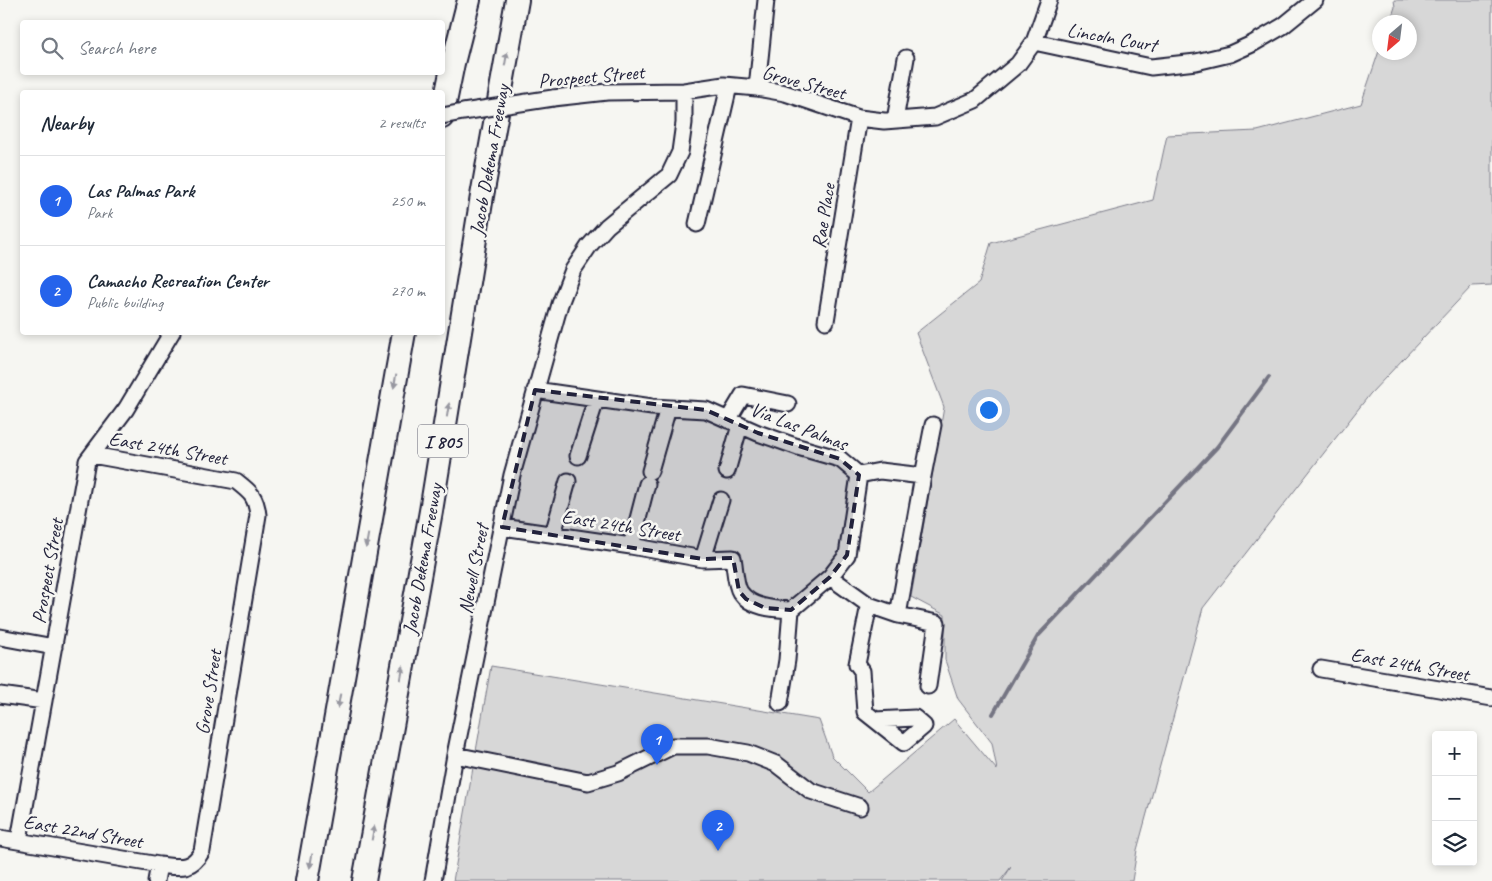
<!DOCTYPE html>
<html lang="en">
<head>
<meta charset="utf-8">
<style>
  :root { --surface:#fff; --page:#f6f6f7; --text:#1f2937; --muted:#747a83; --line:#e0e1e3; --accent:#2563eb }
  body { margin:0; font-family:Caveat,sans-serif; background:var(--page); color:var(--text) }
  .controls { position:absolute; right:15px; bottom:15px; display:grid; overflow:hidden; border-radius:5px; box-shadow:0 2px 8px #0003 }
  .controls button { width:45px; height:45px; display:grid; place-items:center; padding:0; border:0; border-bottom:1px solid var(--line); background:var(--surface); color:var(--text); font:25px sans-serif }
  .compass { position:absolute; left:1372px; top:15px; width:45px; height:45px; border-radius:50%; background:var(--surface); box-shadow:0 2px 8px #0003; rotate:208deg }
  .you { position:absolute; left:988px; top:409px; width:18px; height:18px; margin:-12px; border:4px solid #fff; border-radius:50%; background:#1a73e8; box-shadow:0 0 0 8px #1a73e833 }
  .badge { display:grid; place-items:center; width:32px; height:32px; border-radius:50%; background:var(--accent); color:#fff; font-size:16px; font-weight:700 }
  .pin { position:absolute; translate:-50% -41px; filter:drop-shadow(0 1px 2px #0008) }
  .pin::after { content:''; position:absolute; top:26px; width:18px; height:15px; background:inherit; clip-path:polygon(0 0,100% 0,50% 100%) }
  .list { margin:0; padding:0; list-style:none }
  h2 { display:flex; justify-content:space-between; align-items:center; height:65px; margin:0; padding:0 20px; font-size:21px }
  h2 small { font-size:16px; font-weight:400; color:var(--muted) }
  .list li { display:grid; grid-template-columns:32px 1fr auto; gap:15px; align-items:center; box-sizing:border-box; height:90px; padding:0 20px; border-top:1px solid var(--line) }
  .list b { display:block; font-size:19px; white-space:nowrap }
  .list p { margin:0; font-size:16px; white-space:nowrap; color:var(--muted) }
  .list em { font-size:16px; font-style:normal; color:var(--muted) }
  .icon { flex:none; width:28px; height:28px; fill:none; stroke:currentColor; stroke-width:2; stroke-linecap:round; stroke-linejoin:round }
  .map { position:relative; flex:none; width:1492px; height:881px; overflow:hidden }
  .search { position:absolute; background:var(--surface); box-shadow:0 2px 8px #0003; left:20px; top:20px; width:425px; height:55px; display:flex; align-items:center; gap:12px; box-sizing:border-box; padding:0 18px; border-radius:5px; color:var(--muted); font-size:19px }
  .panel { position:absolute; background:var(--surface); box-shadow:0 2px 8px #0003; left:20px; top:90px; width:425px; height:245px; border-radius:5px }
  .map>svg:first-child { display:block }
</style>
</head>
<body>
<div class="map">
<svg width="1492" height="881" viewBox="0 0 1492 881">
  <rect width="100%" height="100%" fill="#f6f6f2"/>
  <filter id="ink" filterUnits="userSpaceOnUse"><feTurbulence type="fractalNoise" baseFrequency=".02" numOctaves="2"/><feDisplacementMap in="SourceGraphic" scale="10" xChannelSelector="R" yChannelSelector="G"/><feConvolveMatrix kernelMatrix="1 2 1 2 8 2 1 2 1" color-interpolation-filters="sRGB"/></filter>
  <g filter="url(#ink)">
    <path fill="#d7d7d7" stroke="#7c7c89" d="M 1394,0 L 1492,0 L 1492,285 L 1472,286 L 1370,394 L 1203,608 L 1137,850 L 1132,881 L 1002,881 L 1011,867 L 1000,881 L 453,881 L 491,666 L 819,720 L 832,756 L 868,792 L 954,719 L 997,770 L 992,743 L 958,699 L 945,660 L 945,615 L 911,597 L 944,407 L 916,333 L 979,283 L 991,243 L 1153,200 L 1167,135 L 1257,131 L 1361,104 L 1379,51 L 1380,52 L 1410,52 L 1410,22 L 1390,22 L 1395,7 Z"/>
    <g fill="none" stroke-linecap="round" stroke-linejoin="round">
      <path stroke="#757583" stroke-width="4" d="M 993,714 L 1038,636 L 1217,447 L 1269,377"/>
      <defs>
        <path id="minor" d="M 1034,42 L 1151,67 L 1196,62 L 1230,54 L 1252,44 L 1283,26 L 1315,0
          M 757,88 L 766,0
          M 553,98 L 607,92 L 684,91 L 724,85 L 757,88 L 785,93 L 859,118 L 884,121 L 935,117 L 975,100 L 1018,64 L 1034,42 L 1049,0
          M 895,120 L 906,58
          M 697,224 L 729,86
          M 826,321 L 859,118
          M 728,420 L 743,395 L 788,404
          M 578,456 L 596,400
          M 650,471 L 668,408
          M 727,471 L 740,425
          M 859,475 L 880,471 L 923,476 L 898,615 L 937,623 L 928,686
          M 923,476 L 933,425
          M 502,527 L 631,546 L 703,559 L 733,558 C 735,567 735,584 740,592 C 751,608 774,609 791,610 L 830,577 L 847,555 L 859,475 L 840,459 L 798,447 L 758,433 L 706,410 L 652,407 L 535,390
          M 553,534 L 568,481
          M 631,546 L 647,484
          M 703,559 L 721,500
          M 830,577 L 869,605 L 898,615
          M 869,605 L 857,664 L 862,671 L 865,712 L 904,743 L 924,726 L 915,718 L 875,720
          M 0,637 L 54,647
          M 1321,669 L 1492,698
          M 0,695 L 44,701
          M 780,703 L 787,660 L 791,610
          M 455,755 L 588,782 L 618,773 L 673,746 L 708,746 L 748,753 L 776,764 L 811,791 L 860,807
          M 0,838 L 159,865 C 179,867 191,871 202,851 L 258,515 C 256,496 250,492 236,481 L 92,455
          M 19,840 L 87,461 L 126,409 L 172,332
          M 156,881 L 159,865
          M 433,881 L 455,755 L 512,475 L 560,304 L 573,270 L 589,246 L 607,226 L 669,175 L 680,152 L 684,123 L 684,91"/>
        <path id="highway" d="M 442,117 L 453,63 L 469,0
          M 307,881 L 404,332
          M 364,881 L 431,511 L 482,196 L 517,0"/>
      </defs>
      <use href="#minor" stroke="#22223b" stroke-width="19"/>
      <use href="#highway" stroke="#22223b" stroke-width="26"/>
      <use href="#minor" stroke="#f6f6f2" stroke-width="15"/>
      <use href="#highway" stroke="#f6f6f2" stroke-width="22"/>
      <defs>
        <path id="minor-bridge" d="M 442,116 L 463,112 L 553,98"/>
      </defs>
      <use href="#minor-bridge" stroke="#22223b" stroke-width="19" stroke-linecap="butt"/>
      <use href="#minor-bridge" stroke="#f6f6f2" stroke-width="15"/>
    </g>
    <defs><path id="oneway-solid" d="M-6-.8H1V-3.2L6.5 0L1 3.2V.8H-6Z" transform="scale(1.25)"/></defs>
    <g fill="#9797a0">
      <use href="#oneway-solid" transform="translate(506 59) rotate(-80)"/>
      <use href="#oneway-solid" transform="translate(395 381) rotate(100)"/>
      <use href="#oneway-solid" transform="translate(448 410) rotate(-81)"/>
      <use href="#oneway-solid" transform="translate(367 541) rotate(100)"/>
      <use href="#oneway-solid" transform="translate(402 673) rotate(-80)"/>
      <use href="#oneway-solid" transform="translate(339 701) rotate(100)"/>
      <use href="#oneway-solid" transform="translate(373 833) rotate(-80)"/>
      <use href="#oneway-solid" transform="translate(311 861) rotate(100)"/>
    </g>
  </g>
  <path fill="#22223b" fill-opacity="0.2" stroke="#22223b" stroke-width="4" stroke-dasharray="10 6" stroke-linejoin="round" d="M 535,390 L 706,410 L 758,433 L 840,459 L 859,475 L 847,555 L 830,577 L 791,610 L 765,608 L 746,599 L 739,591 L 733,558 L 703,559 L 502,527 Z"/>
  <g text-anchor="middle" stroke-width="5" stroke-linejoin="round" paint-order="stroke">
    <rect fill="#f6f6f2" stroke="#626272" stroke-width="1" x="418" y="424.5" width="50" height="33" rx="4"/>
    <g font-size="19" font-weight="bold" fill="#22223b">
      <text x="443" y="448">I 805</text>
    </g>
    <g font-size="20" fill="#22223b" stroke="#f6f6f2">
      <text transform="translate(1112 37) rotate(10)" y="7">Lincoln Court</text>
      <text transform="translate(591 76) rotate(-5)" y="7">Prospect Street</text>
      <text transform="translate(804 82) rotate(15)" y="7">Grove Street</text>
      <text transform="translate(489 160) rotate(-80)" y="7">Jacob Dekema Freeway</text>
      <text transform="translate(823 216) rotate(-81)" y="7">Rae Place</text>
      <text transform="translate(799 426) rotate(21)" y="7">Via Las Palmas</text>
      <text transform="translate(168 448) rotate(10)" y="7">East 24th Street</text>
      <text transform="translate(621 525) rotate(9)" y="7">East 24th Street</text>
      <text transform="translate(422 559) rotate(-80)" y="7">Jacob Dekema Freeway</text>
      <text transform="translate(473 569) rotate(-79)" y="7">Newell Street</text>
      <text transform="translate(47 571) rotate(-80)" y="7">Prospect Street</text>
      <text transform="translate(1410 664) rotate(10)" y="7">East 24th Street</text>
      <text transform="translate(208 692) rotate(-81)" y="7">Grove Street</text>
      <text transform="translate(83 831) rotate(10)" y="7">East 22nd Street</text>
    </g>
  </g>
</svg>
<div class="controls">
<button>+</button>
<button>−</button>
<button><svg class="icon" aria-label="layers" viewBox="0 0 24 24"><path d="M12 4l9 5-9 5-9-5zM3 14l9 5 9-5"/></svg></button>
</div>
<svg class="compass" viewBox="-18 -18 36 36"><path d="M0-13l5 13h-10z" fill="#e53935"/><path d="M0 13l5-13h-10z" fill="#747a83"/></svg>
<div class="you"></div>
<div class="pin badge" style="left:657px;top:765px">1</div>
<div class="pin badge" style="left:718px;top:851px">2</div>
<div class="search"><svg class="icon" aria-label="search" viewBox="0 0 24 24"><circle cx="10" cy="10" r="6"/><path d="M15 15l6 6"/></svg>Search here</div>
<section class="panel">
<h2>Nearby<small>2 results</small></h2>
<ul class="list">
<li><span class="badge">1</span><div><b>Las Palmas Park</b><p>Park</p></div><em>250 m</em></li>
<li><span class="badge">2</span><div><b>Camacho Recreation Center</b><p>Public building</p></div><em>270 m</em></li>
</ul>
</section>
</div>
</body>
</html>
